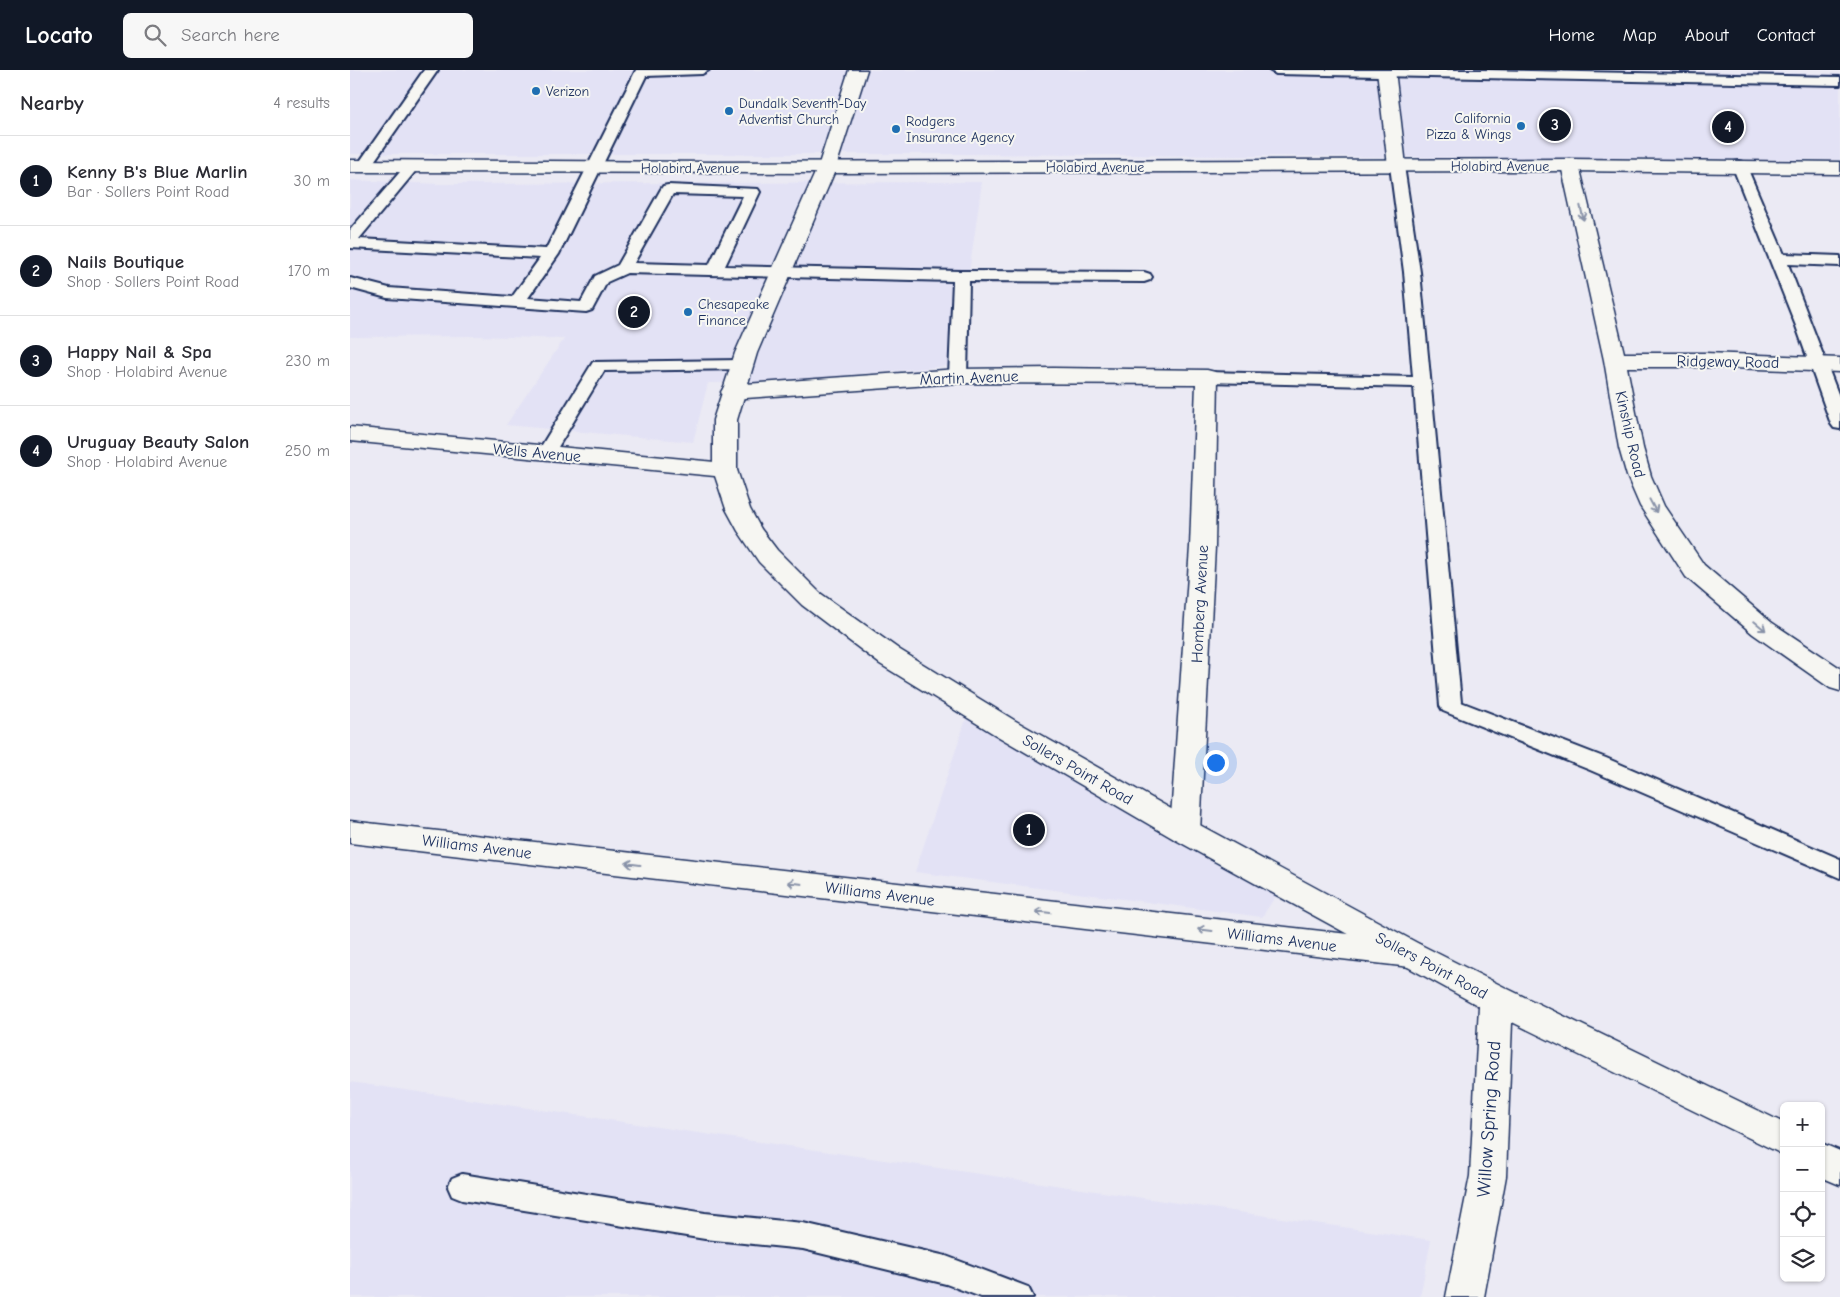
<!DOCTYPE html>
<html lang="en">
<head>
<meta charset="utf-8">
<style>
  :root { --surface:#fff; --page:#f7f7f7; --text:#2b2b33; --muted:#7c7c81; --line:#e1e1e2; --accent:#111827 }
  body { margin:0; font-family:"Comic Neue",sans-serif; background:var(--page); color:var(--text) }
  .controls { position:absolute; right:15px; bottom:15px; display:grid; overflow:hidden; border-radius:8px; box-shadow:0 1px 4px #0004 }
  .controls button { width:45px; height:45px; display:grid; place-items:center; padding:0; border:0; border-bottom:1px solid var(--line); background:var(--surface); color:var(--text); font:25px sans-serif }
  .you { position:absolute; left:865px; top:692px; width:18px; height:18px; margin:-12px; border:4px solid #fff; border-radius:50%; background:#1a73e8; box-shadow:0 0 0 8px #1a73e833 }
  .badge { display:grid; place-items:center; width:32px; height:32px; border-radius:50%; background:var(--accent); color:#fff; font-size:16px; font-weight:700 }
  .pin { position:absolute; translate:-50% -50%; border:2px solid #fff; box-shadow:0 1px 5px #0006 }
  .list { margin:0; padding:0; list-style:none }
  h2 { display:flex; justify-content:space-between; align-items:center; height:65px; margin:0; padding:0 20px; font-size:21px }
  h2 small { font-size:16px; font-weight:400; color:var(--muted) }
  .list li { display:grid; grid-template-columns:32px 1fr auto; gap:15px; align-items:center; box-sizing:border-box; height:90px; padding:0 20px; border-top:1px solid var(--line) }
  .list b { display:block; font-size:19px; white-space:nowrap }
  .list p { margin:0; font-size:16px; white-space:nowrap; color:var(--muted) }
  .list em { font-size:16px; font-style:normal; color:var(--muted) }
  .icon { flex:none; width:28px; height:28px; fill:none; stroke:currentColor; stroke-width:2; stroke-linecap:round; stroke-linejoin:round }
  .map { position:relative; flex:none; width:1490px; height:1227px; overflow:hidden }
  header { display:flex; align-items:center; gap:30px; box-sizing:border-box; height:70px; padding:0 25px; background:var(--accent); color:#fff }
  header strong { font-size:24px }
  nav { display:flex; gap:28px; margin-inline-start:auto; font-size:18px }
  .search { width:350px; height:45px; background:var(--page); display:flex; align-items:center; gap:12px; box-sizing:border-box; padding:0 18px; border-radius:8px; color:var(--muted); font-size:19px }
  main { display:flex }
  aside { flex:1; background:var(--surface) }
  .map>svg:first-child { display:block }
</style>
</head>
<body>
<header>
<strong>Locato</strong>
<div class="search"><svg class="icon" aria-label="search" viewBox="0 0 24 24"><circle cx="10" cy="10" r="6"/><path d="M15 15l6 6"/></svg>Search here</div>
<nav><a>Home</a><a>Map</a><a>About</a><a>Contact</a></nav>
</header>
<main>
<aside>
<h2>Nearby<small>4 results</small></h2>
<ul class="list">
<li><span class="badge">1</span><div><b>Kenny B's Blue Marlin</b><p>Bar · Sollers Point Road</p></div><em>30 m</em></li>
<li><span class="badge">2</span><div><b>Nails Boutique</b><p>Shop · Sollers Point Road</p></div><em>170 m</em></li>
<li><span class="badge">3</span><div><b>Happy Nail &amp; Spa</b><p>Shop · Holabird Avenue</p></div><em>230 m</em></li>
<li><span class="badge">4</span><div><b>Uruguay Beauty Salon</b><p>Shop · Holabird Avenue</p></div><em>250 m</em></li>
</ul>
</aside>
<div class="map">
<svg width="1490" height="1227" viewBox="0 0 1490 1227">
  <rect width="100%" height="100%" fill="#ebeaf4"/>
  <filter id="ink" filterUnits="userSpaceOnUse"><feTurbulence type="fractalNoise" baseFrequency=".02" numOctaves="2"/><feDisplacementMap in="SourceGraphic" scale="10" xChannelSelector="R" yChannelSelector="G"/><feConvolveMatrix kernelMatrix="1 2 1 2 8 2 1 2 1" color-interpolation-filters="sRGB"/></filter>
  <g filter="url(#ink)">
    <path fill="#e3e2f5" d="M 0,0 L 1290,0 L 1490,4 L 1490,90 L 612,84 L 0,84 Z
      M 0,110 L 90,114 L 632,112 L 618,211 L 609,295 L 423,312 L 358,313 L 343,372 L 156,355 L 214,269 L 127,266 L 0,267 Z
      M 615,646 L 927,824 L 912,847 L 565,802 L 616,649 Z
      M 0,1012 L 1081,1170 L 1070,1227 L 0,1227 Z"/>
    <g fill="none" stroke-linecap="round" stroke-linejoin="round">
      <defs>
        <path id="lane" d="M 74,0 L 88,0 L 18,100 L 8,100 L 6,97 Z
          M 286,0 L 359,0 L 352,4 L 296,6 L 209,184 L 178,228 L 231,232 L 245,206 L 268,195 L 311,119 L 313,116 L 318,115 L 408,119 L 410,122 L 375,196 L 611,201 L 794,202 L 800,204 L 802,207 L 800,210 L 794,212 L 619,211 L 617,306 L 614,310 L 608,311 L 602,310 L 599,306 L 603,211 L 277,203 L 257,212 L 242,240 L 236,242 L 37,228 L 0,218 L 0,208 L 39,218 L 162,227 L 190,188 L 0,178 L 0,160 L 56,95 L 66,95 L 68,98 L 9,169 L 196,179 ZM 323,124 L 393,126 L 359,195 L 284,193 Z
          M 919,0 L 1132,0 L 1490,7 L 1490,15 L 926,4 Z
          M 1389,91 L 1394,92 L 1396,95 L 1434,184 L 1490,186 L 1490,196 L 1438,194 L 1490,329 L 1490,359 L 1484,358 L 1481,354 L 1446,256 L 1382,95 L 1384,92 Z
          M 1047,92 L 1052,93 L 1054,96 L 1070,202 L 1111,632 L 1256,688 L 1490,789 L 1490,808 L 1240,700 L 1093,641 L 1090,636 L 1064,317 L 857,312 L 851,311 L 848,307 L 851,303 L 857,302 L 1063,307 L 1054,202 L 1040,96 L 1042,93 Z
          M 392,290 L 398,291 L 401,295 L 398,299 L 254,301 L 202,387 L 196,388 L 190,387 L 187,383 L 243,292 Z
          M 112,1104 L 355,1143 L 453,1153 L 596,1186 L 678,1217 L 683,1227 L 631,1227 L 596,1214 L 453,1179 L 355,1169 L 112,1130 L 102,1126 L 98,1117 L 102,1108 Z"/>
        <path id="street" d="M 499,0 L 517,0 L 486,97 L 484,101 L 477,103 L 470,101 L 468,97 Z
          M 1027,0 L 1045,0 L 1056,96 L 1054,100 L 1047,102 L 1040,100 L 1038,96 Z
          M 1220,89 L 1227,91 L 1229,95 L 1274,283 L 1355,283 L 1490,288 L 1490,302 L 1355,297 L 1277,297 L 1293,378 L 1301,406 L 1314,436 L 1354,495 L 1421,552 L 1490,598 L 1490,621 L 1480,618 L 1403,564 L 1336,507 L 1290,436 L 1277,406 L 1269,378 L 1254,290 L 1211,95 L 1213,91 Z
          M 703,298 L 857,300 L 865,302 L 868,307 L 865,477 L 850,761 L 846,769 L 835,772 L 824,769 L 820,761 L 840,477 L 846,314 L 608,313 L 382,329 L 374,327 L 371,322 L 374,317 L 382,315 L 608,299 Z
          M 0,357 L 375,393 L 383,395 L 387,400 L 383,405 L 375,407 L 0,371 Z
          M 0,751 L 1060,871 L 1071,875 L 1076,884 L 1071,893 L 1060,897 L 0,773 Z"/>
        <path id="secondary" d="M 1220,89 L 1490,92 L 1490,104 L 1220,101 L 484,103 L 407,283 L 387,350 L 387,400 L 400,439 L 411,459 L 427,480 L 470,523 L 550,580 L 664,650 L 846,753 L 1071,875 L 1158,919 L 1434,1053 L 1434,1085 L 1162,952 L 1156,1106 L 1134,1227 L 1096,1227 L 1120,1106 L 1129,936 L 824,769 L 644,664 L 530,594 L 452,535 L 409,492 L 388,461 L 376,439 L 363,400 L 363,350 L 385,283 L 465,103 L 0,102 L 0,90 L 366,92 Z
          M 1471,1073 L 1490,1081 L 1490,1115 L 1471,1107 Z"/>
      </defs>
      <use href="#lane" stroke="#1b2f5e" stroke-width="4"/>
      <use href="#street" stroke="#1b2f5e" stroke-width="3"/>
      <use href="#secondary" stroke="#1b2f5e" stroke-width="3"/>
      <use href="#lane" fill="#f6f6f2" fill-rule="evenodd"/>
      <use href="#street" fill="#f6f6f2" fill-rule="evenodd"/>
      <use href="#secondary" fill="#f6f6f2" fill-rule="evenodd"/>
    </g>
    <defs><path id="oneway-shaft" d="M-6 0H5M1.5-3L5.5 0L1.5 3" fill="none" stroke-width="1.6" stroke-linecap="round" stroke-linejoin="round" transform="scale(1.25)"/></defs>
    <g stroke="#8892a8">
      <use href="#oneway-shaft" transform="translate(1232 143) rotate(77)"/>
      <use href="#oneway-shaft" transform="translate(1303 436) rotate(62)"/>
      <use href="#oneway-shaft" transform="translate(1410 556) rotate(39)"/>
      <use href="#oneway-shaft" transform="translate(283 794) rotate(-173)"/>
      <use href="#oneway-shaft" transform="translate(445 813) rotate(-173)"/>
      <use href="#oneway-shaft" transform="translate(693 842) rotate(-173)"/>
      <use href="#oneway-shaft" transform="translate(855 860) rotate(-173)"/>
    </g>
  </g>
  <g fill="#1f6fb2" stroke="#f6f6f2" stroke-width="2">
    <circle cx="186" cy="21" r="5"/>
    <circle cx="379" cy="41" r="5"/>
    <circle cx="1171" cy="56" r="5"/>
    <circle cx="546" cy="59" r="5"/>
    <circle cx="338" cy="242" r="5"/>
  </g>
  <g text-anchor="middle" stroke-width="4" stroke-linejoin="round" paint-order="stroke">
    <g font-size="14" fill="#1b2f5e" stroke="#f6f6f2" text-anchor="start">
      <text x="196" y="26">Verizon</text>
      <text x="389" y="38">Dundalk Seventh-Day<tspan x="389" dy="16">Adventist Church</tspan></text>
      <text x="1161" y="53" text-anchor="end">California<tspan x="1161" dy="16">Pizza &amp; Wings</tspan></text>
      <text x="556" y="56">Rodgers<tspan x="556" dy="16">Insurance Agency</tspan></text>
      <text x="348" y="239">Chesapeake<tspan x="348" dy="16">Finance</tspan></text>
    </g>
    <g font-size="14" fill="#1b2f5e" stroke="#f6f6f2">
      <text x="1150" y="101">Holabird Avenue</text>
      <text x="745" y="102">Holabird Avenue</text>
      <text x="340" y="103">Holabird Avenue</text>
    </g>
    <g font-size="16" fill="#1b2f5e" stroke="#f6f6f2">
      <text transform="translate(1378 291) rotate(1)" y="6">Ridgeway Road</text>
      <text transform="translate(619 307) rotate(-2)" y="6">Martin Avenue</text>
      <text transform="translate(1281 364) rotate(77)" y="6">Kinship Road</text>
      <text transform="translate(187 382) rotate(5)" y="6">Wells Avenue</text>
      <text transform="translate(849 534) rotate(-87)" y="6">Homberg Avenue</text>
      <text transform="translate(728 699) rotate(30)" y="6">Sollers Point Road</text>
      <text transform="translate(127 776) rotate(7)" y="6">Williams Avenue</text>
      <text transform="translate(530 823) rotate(7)" y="6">Williams Avenue</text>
      <text transform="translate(932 869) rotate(7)" y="6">Williams Avenue</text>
      <text transform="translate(1082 895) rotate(28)" y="6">Sollers Point Road</text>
    </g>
    <g font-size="19" fill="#1b2f5e" stroke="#f6f6f2">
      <text transform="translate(1138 1049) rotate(-86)" y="7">Willow Spring Road</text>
    </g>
  </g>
</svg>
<div class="controls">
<button>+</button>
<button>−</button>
<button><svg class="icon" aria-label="locate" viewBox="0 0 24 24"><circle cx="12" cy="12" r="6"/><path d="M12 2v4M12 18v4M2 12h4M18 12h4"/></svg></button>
<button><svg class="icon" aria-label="layers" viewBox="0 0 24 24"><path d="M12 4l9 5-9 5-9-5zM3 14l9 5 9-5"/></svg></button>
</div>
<div class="you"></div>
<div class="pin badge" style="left:679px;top:760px">1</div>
<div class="pin badge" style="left:284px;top:242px">2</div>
<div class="pin badge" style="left:1205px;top:55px">3</div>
<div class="pin badge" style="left:1378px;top:57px">4</div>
</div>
</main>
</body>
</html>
